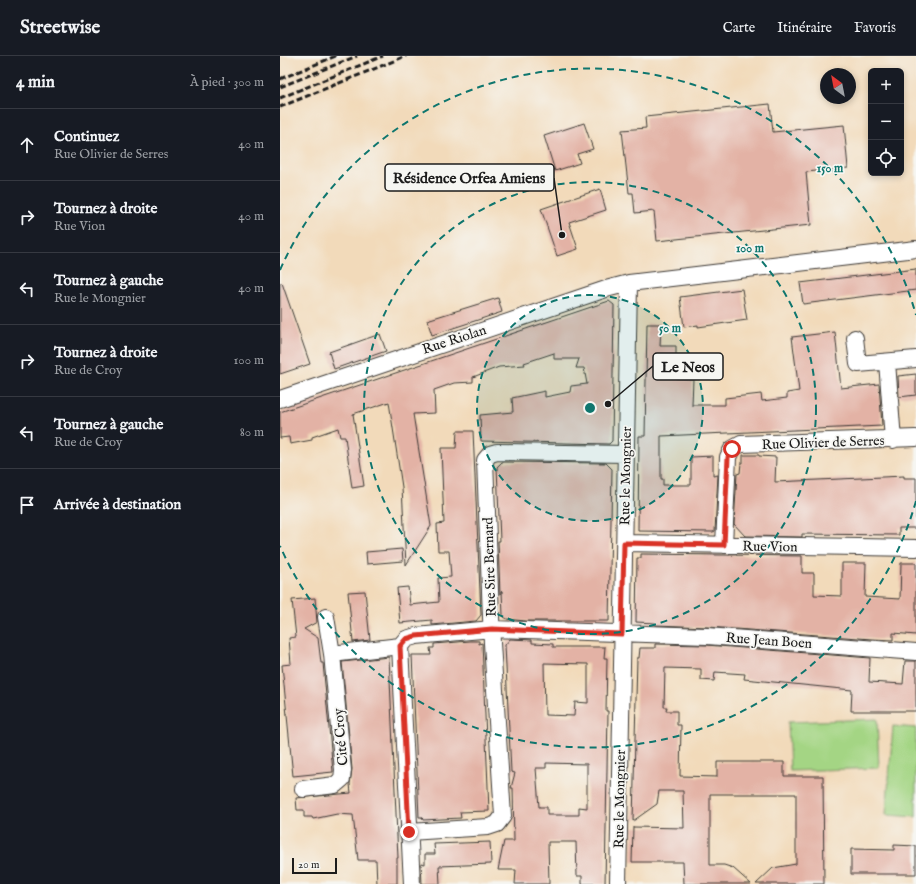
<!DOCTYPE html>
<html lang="fr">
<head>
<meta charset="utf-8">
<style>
  :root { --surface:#171b24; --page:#20242c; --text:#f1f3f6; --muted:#9ea1a6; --line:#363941 }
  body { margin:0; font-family:"IM FELL English",serif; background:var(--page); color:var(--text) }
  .controls { position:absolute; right:12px; top:12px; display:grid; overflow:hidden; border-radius:6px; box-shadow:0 2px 6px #0003 }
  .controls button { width:36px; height:36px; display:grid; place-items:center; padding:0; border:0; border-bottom:1px solid var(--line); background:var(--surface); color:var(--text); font:20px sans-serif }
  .compass { position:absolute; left:540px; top:12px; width:36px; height:36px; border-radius:50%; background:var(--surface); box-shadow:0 2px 6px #0003; rotate:328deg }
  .scale { position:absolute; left:12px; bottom:10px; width:45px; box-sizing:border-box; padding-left:4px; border:2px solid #1c1c1c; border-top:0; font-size:11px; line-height:14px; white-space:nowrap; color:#1c1c1c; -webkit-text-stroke:3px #f6f6f2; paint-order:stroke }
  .stop { position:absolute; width:12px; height:12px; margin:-9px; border:3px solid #d93025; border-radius:50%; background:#fff }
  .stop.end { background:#d93025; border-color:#fff; box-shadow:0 1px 4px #0008 }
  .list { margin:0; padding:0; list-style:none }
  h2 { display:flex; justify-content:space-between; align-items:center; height:52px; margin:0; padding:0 16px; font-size:17px }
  h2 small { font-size:13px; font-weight:400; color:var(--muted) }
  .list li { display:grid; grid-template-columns:26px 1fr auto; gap:12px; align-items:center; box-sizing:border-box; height:72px; padding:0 16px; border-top:1px solid var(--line) }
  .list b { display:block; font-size:15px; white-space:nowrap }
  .list p { margin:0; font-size:13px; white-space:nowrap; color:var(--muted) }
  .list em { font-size:13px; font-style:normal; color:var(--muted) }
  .icon { flex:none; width:22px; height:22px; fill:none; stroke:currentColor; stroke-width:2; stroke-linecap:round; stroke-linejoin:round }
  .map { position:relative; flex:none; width:636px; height:828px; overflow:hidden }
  header { display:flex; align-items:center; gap:24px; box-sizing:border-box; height:56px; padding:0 20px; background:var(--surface); border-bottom:1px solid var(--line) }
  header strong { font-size:19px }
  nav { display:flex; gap:22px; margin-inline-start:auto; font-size:14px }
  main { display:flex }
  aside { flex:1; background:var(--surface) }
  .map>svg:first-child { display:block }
</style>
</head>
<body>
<header>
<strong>Streetwise</strong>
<nav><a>Carte</a><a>Itinéraire</a><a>Favoris</a></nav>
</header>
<main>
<aside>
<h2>4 min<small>À pied · 300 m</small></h2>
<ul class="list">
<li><svg class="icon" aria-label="ahead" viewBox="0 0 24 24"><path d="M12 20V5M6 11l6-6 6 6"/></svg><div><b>Continuez</b><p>Rue Olivier de Serres</p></div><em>40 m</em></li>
<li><svg class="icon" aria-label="right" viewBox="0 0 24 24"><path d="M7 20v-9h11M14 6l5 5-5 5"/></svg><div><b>Tournez à droite</b><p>Rue Vion</p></div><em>40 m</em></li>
<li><svg class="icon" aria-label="left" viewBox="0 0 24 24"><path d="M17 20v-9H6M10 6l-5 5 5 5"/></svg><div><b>Tournez à gauche</b><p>Rue le Mongnier</p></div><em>40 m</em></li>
<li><svg class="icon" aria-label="right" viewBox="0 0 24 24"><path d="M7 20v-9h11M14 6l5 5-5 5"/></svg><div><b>Tournez à droite</b><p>Rue de Croy</p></div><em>100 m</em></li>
<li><svg class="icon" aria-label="left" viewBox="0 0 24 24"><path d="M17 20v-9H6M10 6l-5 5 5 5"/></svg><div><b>Tournez à gauche</b><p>Rue de Croy</p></div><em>80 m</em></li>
<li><svg class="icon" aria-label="arrive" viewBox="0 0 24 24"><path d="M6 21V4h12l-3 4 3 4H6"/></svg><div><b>Arrivée à destination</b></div></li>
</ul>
</aside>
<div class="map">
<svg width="636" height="828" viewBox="0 0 636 828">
  <rect width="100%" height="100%" fill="#f6f6f2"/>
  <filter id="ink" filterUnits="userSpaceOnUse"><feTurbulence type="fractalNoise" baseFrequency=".025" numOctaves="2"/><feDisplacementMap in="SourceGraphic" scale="8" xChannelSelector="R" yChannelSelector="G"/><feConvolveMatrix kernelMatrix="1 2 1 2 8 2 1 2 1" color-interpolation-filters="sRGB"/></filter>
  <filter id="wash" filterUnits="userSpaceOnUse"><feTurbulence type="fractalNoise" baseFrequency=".012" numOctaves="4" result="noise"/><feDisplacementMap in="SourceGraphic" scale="16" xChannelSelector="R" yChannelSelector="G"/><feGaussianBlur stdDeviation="0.9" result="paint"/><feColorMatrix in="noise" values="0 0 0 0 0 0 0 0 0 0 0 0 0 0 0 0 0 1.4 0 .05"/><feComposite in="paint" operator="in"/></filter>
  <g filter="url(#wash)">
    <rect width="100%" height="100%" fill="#f2daba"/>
    <path fill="#a4d584" stroke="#607850" d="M 597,663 L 599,712 L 510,715 L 508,666 Z
      M 613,670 L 636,672 L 636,761 L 606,759 Z"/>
    <g id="blocks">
      <path fill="#e3b2a5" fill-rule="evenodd" d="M 490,48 L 493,76 L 564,69 L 568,112 L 526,116 L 531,169 L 377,185 L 374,155 L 355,157 L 353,137 L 349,137 L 342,74 L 366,72 L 365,61 Z
        M 304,67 L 313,93 L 297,98 L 300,107 L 275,115 L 264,80 Z
        M 320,133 L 326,154 L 289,166 L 298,193 L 277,200 L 261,153 Z
        M 636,213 L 636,234 L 523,248 L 520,227 Z
        M 0,227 L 2,227 L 30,308 L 0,318 Z
        M 462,233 L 467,264 L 418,271 L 418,269 L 404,271 L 400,241 Z
        M 218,242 L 222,256 L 152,279 L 147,264 Z
        M 329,245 L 334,249 L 332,385 L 329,388 L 201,385 L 200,359 L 233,356 L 232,342 L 265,335 L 265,341 L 290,336 L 291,330 L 307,328 L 304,312 L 296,312 L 299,303 L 274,303 L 274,297 L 244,307 L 245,309 L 219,311 L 193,321 L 193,326 L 174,327 L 154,334 L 155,357 L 133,358 L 151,470 L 126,509 L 122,431 L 109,346 L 73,358 L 84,430 L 72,432 L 65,381 L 60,381 L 58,372 L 32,381 L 32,384 L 10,388 L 9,381 L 0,382 L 0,356 Z
        M 367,268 L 381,268 L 380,290 L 396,290 L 396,322 L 413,323 L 412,349 L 445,349 L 445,342 L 481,338 L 482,345 L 507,342 L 507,337 L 519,335 L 512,281 L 555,276 L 561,332 L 599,328 L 602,370 L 381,380 L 381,423 L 383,423 L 383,429 L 411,429 L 411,401 L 433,400 L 433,420 L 438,419 L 435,475 L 433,476 L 358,475 L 359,380 L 365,380 Z
        M 100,278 L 106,295 L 54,313 L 49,296 Z
        M 636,318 L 636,339 L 619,341 L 618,320 Z
        M 177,375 L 193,375 L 201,559 L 196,565 L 152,569 L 152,564 L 120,567 L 117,532 L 128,531 L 130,549 L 159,546 L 158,522 L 171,521 L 169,495 L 158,495 L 157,468 L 164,467 L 161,392 L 176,392 Z
        M 463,399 L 479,399 L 479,400 L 496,401 L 495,426 L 624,420 L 624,422 L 636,422 L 636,472 L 619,472 L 619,479 L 522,478 L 522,481 L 465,480 L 454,468 L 457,418 L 460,417 L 461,407 L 463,407 Z
        M 222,406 L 326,407 L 332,413 L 329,565 L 245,565 L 227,563 L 223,560 L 222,535 L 220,538 L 218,485 L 220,485 L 217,411 Z
        M 122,493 L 123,505 L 87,508 L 86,496 Z
        M 361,498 L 522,500 L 522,517 L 534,517 L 534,539 L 562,540 L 562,507 L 586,507 L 585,541 L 620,543 L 621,507 L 636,507 L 636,579 L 613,577 L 613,584 L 592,583 L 428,571 L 375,569 L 375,567 L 356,566 L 357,502 L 361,502 Z
        M 85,535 L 90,584 L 73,586 L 68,536 Z
        M 35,542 L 37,566 L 24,573 L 38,582 L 41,607 L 43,607 L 53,716 L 13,720 L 2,609 L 11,608 L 9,582 L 16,581 L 12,544 Z
        M 230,583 L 252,584 L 252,587 L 273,588 L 273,591 L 325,591 L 324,602 L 327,602 L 326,655 L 328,655 L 325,828 L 302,828 L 302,820 L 297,820 L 296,786 L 268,786 L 269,828 L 235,828 L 236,814 L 218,814 L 224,785 L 234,785 L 233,732 L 231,732 L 235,717 L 231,716 L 225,589 ZM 264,607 L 308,608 L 308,647 L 295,646 L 294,660 L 265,659 ZM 266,707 L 307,708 L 307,752 L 299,751 L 299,759 L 267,759 L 267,751 L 259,751 L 256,712 L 266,712 Z
        M 190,585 L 199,585 L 199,588 L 202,587 L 209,755 L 180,756 L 181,762 L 143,764 L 142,761 L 139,761 L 132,599 L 151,599 L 150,592 L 154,592 L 154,588 Z
        M 375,588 L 426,589 L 590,602 L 589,626 L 623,628 L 625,605 L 636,605 L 636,655 L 571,655 L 572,634 L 464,623 L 465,618 L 435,616 L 434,625 L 421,624 L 421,613 L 385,612 L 384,651 L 387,651 L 386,655 L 397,655 L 397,669 L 401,669 L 400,720 L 437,721 L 437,706 L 504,706 L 504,720 L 543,720 L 544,828 L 476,828 L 493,812 L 516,808 L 516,738 L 430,738 L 430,809 L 444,809 L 453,812 L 471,828 L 404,828 L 403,806 L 352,806 L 353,771 L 404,772 L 403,735 L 379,735 L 377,748 L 353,765 L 357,602 L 359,602 L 360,592 L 375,592 Z
        M 109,601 L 118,802 L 117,802 L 117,828 L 97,828 L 96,804 L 78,804 L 73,759 L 57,758 L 33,763 L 32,761 L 24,761 L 24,754 L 17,754 L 16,742 L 71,737 L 70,728 L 72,713 L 62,606 Z
        M 210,786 L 211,808 L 159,810 L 160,828 L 142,828 L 141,807 L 145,808 L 145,798 L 155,798 L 154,788 Z
        M 614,789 L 636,790 L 636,818 L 571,818 L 571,793 L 614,794 Z"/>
    </g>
  </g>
  <g filter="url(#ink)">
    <use href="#blocks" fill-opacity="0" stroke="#3c3834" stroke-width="1"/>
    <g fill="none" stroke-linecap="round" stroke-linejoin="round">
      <defs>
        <path id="street" d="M 575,282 L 578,308 L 636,303
          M 607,306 L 613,384
          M 0,343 L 326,233 L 349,227 L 636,193
          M 344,487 L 636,492
          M 444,489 L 448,401 L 452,393 L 461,388 L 636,382
          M 52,598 L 120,590
          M 23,733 L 55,729 L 62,723 L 63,714 L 52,598 L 46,561
          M 129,776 L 208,771 L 217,768 L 223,760 L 212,587 L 205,404 L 210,398 L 217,396 L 346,398
          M 132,828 L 120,590 L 126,583 L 136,580 L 212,573 L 427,580 L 636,596
          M 338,828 L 349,227"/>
      </defs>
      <use href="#street" stroke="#3c3834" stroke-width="18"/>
      <use href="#street" stroke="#fff" stroke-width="16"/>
      <path stroke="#1c1c1c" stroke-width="3" stroke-dasharray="6 3" stroke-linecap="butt" d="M 0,23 L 56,0
        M 0,31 L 77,0
        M 0,42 L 103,0
        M 0,51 L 126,0"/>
    </g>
  </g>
  <g fill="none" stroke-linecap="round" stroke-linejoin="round" filter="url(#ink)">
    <path stroke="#d93025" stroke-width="5" d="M 129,776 L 120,590 L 126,583 L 136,580 L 212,573 L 342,578 L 344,487 L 444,489 L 448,401 L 452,393"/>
  </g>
  <circle cx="310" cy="352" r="113" fill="#0f766e" fill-opacity=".12"/>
  <g fill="none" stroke="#0f766e" stroke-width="2" stroke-dasharray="7 5">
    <circle cx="310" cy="352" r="113"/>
    <circle cx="310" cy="352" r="226"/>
    <path d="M636 445A339 339 0 0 1 0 490M0 214A339 339 0 0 1 636 259"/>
  </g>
  <g text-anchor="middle" stroke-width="3.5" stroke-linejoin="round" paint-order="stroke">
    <g font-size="14" fill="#1c1c1c" stroke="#f6f6f2">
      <text transform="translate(174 283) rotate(-18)" y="5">Rue Riolan</text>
      <text transform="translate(543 386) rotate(-2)" y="5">Rue Olivier de Serres</text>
      <text transform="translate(345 420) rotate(-89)" y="5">Rue le Mongnier</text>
      <text transform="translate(490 490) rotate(1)" y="5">Rue Vion</text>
      <text transform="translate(209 511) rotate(-92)" y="5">Rue Sire Bernard</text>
      <text transform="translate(489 584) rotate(4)" y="5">Rue Jean Boen</text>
      <text transform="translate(60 681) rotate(-95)" y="5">Cité Croy</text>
      <text transform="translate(339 743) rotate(-89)" y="5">Rue le Mongnier</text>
    </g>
  </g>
  <circle cx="310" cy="352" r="6" fill="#0f766e" stroke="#f6f6f2" stroke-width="2"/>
  <g font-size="12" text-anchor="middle" font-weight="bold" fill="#0f766e" stroke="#f6f6f2" stroke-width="3.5" stroke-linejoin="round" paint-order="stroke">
    <text x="550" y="116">150 m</text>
    <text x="470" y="196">100 m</text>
    <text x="390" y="276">50 m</text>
  </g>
  <path fill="none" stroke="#1c1c1c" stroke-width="1.5" d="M282 179L274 122M328 348L373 310"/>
  <g fill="#1c1c1c" stroke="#f6f6f2" stroke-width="1.5">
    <circle cx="282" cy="179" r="4"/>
    <circle cx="328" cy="348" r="4"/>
  </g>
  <g fill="#f6f6f2" stroke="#1c1c1c" stroke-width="1.5">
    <rect x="105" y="108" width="169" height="27" rx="4"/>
    <rect x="373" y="297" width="70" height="27" rx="4"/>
  </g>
  <g font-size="15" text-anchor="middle" font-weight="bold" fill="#1c1c1c">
    <text x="189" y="127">Résidence Orfea Amiens</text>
    <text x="408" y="316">Le Neos</text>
  </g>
</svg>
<div class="controls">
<button>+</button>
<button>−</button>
<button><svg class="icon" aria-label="locate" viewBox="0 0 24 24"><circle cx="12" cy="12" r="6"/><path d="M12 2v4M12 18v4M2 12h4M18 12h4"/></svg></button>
</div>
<svg class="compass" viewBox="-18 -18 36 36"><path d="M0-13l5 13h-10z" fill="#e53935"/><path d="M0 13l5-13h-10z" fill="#9ea1a6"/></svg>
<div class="scale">20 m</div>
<div class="stop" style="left:452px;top:393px"></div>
<div class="stop end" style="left:129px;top:776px"></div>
</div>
</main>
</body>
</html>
